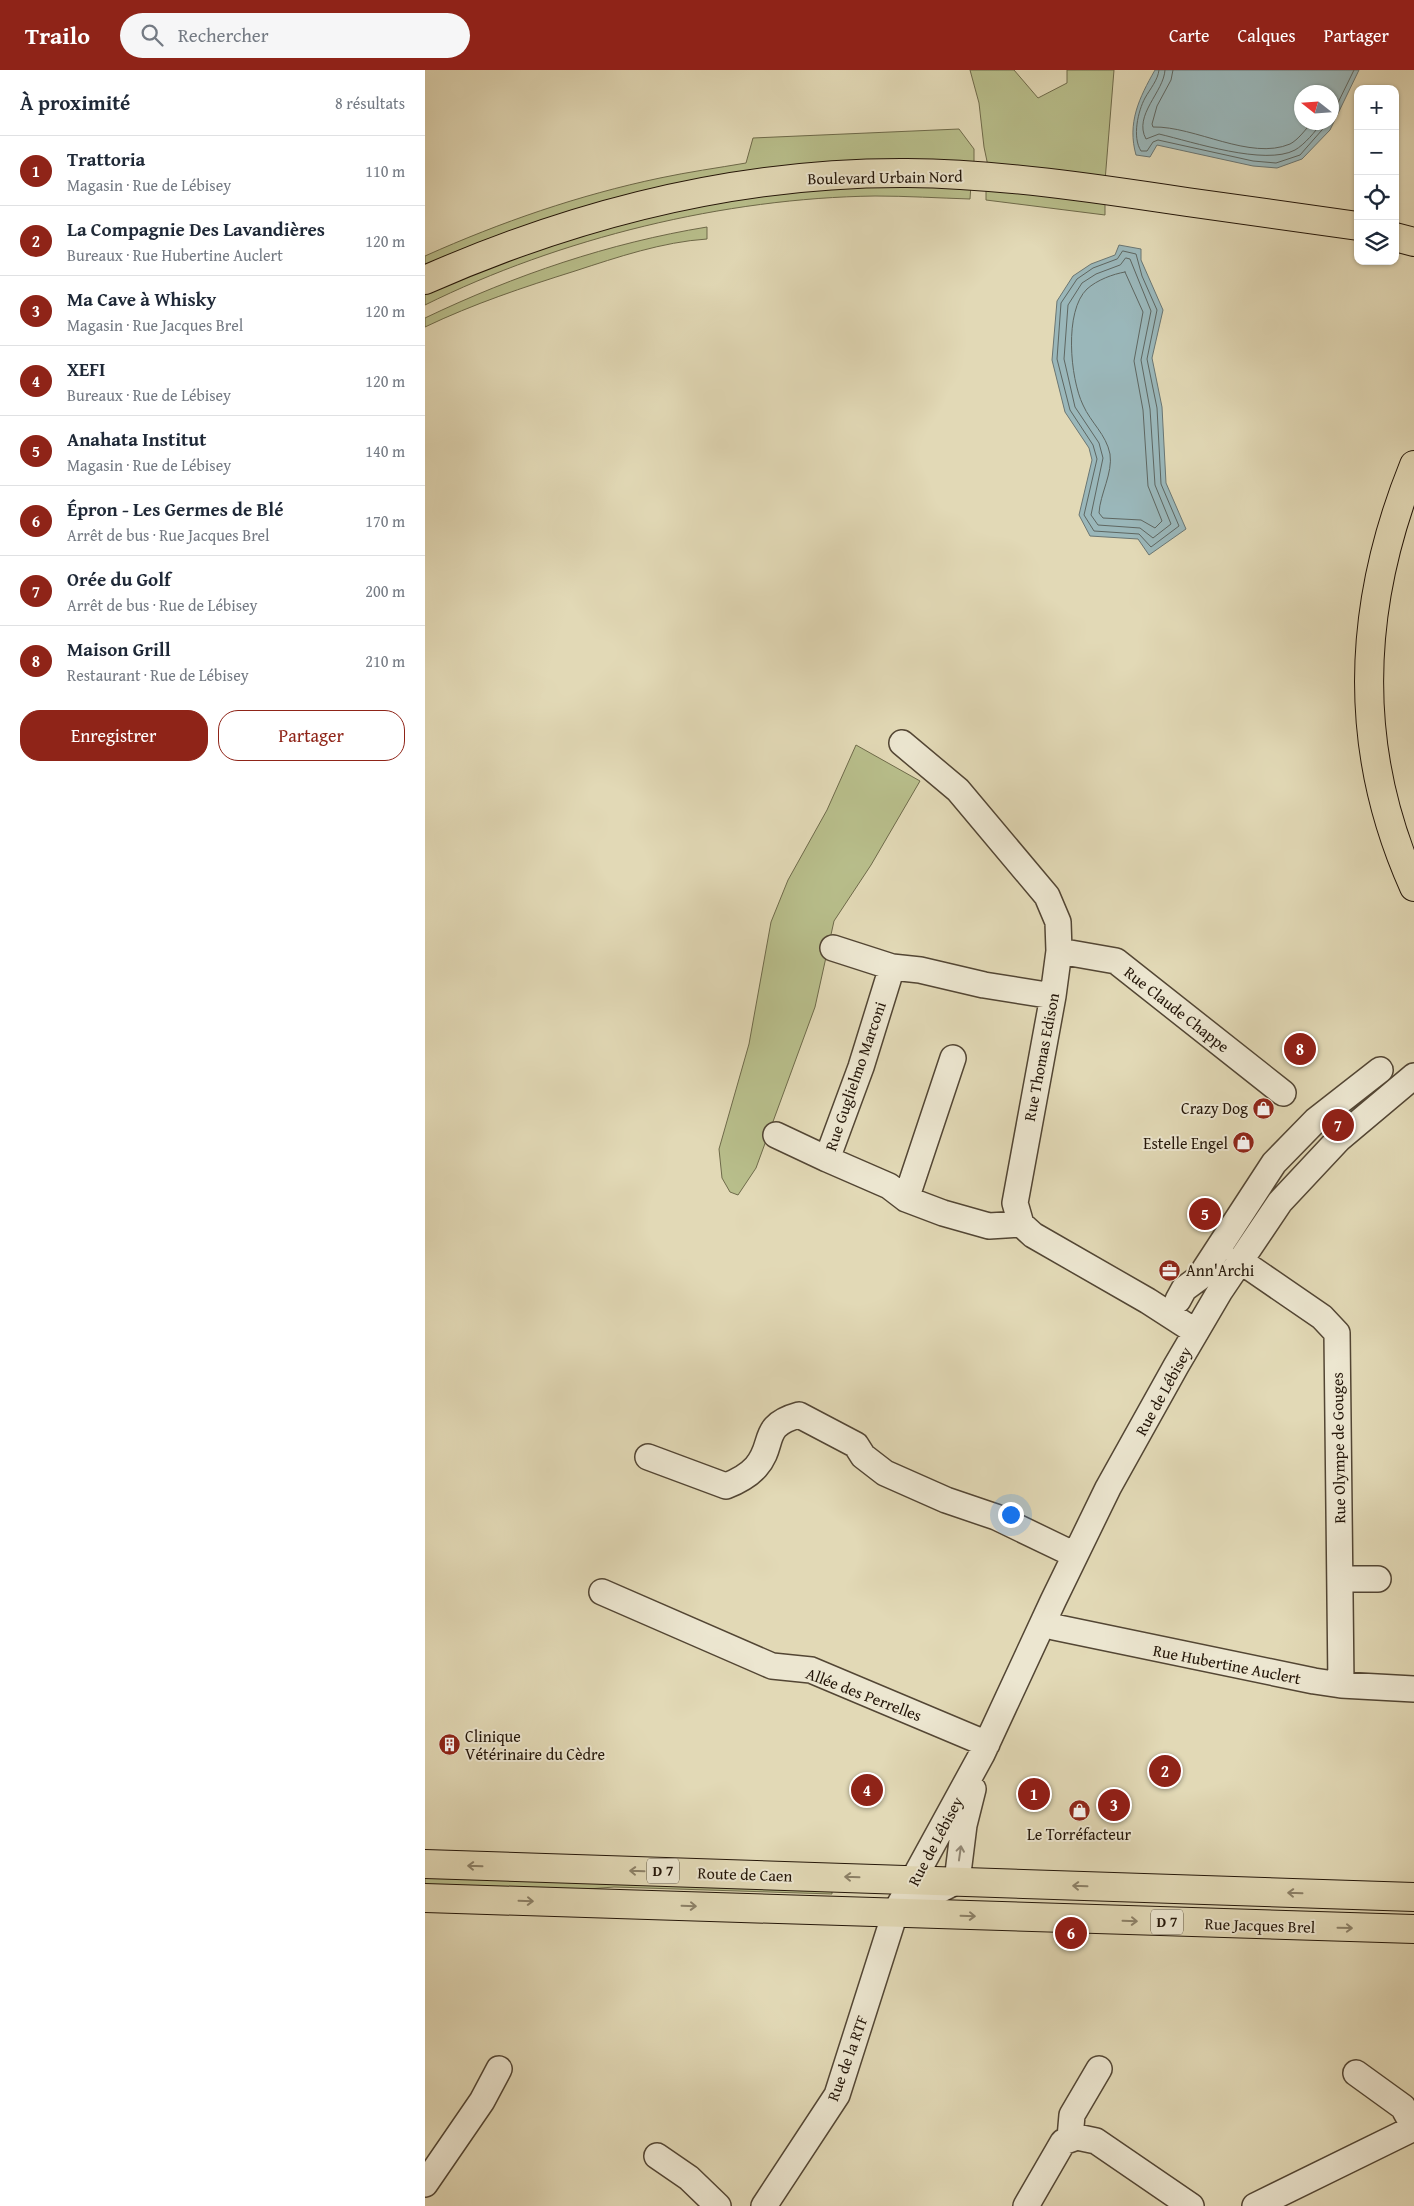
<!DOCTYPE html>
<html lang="fr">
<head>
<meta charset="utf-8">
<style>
  :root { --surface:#fff; --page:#f6f6f7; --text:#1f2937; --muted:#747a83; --line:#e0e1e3; --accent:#8f2418 }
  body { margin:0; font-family:"Gentium Book Plus",serif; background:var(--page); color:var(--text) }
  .controls { position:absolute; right:15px; top:15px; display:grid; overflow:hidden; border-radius:10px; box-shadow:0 1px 4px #0004 }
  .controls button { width:45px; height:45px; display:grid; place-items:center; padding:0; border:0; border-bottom:1px solid var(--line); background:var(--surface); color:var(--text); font:25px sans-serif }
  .compass { position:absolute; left:869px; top:15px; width:45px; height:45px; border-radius:50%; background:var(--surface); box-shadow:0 1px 4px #0004; rotate:287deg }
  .you { position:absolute; left:585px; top:1444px; width:18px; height:18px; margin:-12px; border:4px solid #fff; border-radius:50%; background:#1a73e8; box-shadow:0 0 0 8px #1a73e833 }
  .badge { display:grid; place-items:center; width:32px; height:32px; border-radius:50%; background:var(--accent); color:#fff; font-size:16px; font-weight:700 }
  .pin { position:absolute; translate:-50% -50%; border:2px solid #fff; box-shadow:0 1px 5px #0006 }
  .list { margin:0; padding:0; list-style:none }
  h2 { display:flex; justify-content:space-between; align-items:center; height:65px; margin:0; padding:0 20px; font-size:21px }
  h2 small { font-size:16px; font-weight:400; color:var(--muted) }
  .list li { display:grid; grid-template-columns:32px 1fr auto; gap:15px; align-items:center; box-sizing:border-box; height:70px; padding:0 20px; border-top:1px solid var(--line) }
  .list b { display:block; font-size:19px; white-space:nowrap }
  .list p { margin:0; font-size:16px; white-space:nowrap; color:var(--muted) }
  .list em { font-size:16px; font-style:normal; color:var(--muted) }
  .actions { display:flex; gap:10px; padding:15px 20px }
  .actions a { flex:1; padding:11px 0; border:1px solid var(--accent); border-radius:20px; text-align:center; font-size:18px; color:var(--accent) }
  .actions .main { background:var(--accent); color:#fff }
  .icon { flex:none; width:28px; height:28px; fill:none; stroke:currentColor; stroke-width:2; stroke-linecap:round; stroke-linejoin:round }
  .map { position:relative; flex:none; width:989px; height:2136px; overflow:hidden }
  header { display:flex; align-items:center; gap:30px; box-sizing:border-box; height:70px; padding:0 25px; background:var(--accent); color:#fff }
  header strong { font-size:24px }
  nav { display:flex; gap:28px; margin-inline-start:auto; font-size:18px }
  .search { width:350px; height:45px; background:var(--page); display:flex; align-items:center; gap:12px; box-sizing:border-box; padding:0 18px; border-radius:28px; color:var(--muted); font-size:19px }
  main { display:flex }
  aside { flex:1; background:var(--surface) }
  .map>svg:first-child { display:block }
</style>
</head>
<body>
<header>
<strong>Trailo</strong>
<div class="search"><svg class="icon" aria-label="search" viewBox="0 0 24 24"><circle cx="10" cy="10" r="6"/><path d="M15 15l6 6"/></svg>Rechercher</div>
<nav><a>Carte</a><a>Calques</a><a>Partager</a></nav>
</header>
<main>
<aside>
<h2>À proximité<small>8 résultats</small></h2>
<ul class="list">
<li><span class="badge">1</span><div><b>Trattoria</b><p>Magasin · Rue de Lébisey</p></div><em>110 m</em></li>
<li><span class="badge">2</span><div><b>La Compagnie Des Lavandières</b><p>Bureaux · Rue Hubertine Auclert</p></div><em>120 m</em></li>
<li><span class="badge">3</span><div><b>Ma Cave à Whisky</b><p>Magasin · Rue Jacques Brel</p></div><em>120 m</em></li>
<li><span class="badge">4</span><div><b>XEFI</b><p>Bureaux · Rue de Lébisey</p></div><em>120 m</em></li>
<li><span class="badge">5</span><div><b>Anahata Institut</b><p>Magasin · Rue de Lébisey</p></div><em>140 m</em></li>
<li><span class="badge">6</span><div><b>Épron - Les Germes de Blé</b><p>Arrêt de bus · Rue Jacques Brel</p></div><em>170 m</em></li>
<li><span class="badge">7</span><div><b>Orée du Golf</b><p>Arrêt de bus · Rue de Lébisey</p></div><em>200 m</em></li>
<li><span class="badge">8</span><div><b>Maison Grill</b><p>Restaurant · Rue de Lébisey</p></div><em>210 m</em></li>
</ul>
<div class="actions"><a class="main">Enregistrer</a><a>Partager</a></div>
</aside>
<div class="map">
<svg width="989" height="2136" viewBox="0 0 989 2136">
  <rect width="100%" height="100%" fill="#e2d9b6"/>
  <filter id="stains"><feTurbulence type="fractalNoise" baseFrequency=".004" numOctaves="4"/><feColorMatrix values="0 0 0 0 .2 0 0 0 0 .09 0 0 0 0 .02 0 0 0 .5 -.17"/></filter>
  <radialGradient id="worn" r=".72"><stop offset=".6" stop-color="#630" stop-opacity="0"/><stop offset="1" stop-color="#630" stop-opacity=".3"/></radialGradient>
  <path fill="#b8be8b" stroke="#6e6a4a" d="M 545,0 L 589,0 L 613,28 L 642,13 L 642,0 L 689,0 L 680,111 L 563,96 L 559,77 L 554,33 Z
    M 534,59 L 549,79 L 549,95 L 424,96 L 0,199 L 0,186 C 76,152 154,125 235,108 C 263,102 292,98 321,93 L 328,68 Z
    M 546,114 L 545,129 C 513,128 482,126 450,126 C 300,128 135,168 0,235 L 0,219 L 183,153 L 379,117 Z
    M 561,115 L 680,129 L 680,145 L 561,130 Z
    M 282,157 L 282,169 C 237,172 193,187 150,201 C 99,217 48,234 0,257 L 0,248 C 90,205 184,173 282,157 Z
    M 431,675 L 495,711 L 446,795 L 409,851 L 390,937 L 331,1098 L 313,1125 L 305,1122 L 297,1108 L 294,1079 L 324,974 L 346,852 L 363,810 L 402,740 Z
    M 0,1804 L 407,1817 L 407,1824 L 189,1817 L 112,1823 L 0,1820 Z"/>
  <path fill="#9ab7ba" stroke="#6a7673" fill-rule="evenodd" d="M 730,0 L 934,0 L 905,60 L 877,89 L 852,98 L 828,96 L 732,75 L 725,87 L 711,85 C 702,53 714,28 730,0 ZM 876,22 L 906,22 L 906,52 L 876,52 Z
    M 694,175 L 716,179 L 716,190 L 738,240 L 727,288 L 737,337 L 741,413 L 761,459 L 724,485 L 713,469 L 665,466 L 654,445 L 667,390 L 664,378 L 640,342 L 627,290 L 632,231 L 648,206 L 666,194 L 690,185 Z"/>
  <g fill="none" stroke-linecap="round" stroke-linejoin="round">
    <path stroke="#5e6661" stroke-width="1" d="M 734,0 C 733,10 725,19 720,28 C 713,41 707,67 716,81 L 722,81 L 728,72 L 733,70 L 828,91 L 851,93 L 875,85 L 904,52
      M 740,0 C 739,22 708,45 721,69 L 734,64 C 768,72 840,96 870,80 C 879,75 891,61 897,52
      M 748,0 L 746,10 L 732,36 L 727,54 L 728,57 C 770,56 825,91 865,74 C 873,70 881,59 887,52
      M 906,47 L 929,0
      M 698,181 L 711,184 L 717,206 L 732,240 L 722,289 L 732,338 L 736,414 L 754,456 L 726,477 L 714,464 L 669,461 L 659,445 L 672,389 L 668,375 L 645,340 L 632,289 L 636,233 L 652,209 L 668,198 L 692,189 Z
      M 701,188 L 705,189 L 726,241 L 716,290 L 725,339 L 730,415 L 746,454 L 728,468 L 715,458 L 673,455 L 666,445 L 678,388 L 674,373 L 650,337 L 639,289 L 643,235 L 657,213 L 671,204 L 695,195 Z
      M 700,202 L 718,242 L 709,291 L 718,340 L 723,416 L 737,451 L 730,458 L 716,450 L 678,448 L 674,443 C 675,424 688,403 685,384 C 681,364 666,353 658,335 C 645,308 639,241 662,219 C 672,210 688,204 700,202 Z"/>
    <defs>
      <path id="minor" d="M 477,673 L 533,720 L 622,826 L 633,852 L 634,881 L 628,926 L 590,1133 L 596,1154 L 608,1165 L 723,1231 L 771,1262
        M 408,878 L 467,897 L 495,900 L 559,915 L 628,926
        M 634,881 L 691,891 L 858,1023
        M 467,897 L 436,997 L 402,1089 L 464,1116 L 481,1129 L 518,1143 L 564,1156 L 596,1154
        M 351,1065 L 402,1089
        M 481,1129 L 528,988
        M 814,1190 L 897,1247 L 912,1263 L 916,1615
        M 753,1230 L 759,1219 L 774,1208 L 849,1093 L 891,1050 L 955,1000
        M 223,1387 L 301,1416 C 311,1412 323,1406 331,1397 C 351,1374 334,1356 374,1345 L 431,1375 L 438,1386 L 460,1403 L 521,1430 L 571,1447 L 650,1485
        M 915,1509 L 953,1509
        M 177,1522 L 347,1596 L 386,1600 L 562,1674
        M 618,1553 L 629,1557 L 889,1611 L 916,1615 L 989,1619
        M 470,1843 L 532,1811 L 539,1755 L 548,1719
        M 931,2003 L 978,2037 L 989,2057
        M 645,2068 L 647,2045 L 674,1999
        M 232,2086 L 264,2108 L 293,2136
        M 0,2114 L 57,2031 L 74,1999
        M 339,2136 L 412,2025 L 470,1843 L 557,1684 L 628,1531 L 683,1418 L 751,1296 L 795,1221 L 855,1132 L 914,1069 L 989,1006
        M 601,2136 L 638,2072 L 652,2067 L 671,2071 L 766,2136
        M 830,2136 L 989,2058"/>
      <path id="major" d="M 970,167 L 989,172
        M 0,210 C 152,143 315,102 482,103 C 576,104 669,118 762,132 C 819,140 876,148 933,156
        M 989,395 C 932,536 926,677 989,817
        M 0,1794 L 989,1827
        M 0,1828 L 989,1859"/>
    </defs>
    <use href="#minor" stroke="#534634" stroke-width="28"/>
    <use href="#major" stroke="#231508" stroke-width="30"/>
    <use href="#minor" stroke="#ece6d0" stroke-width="25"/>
    <use href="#major" stroke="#e2d9b6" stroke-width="28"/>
  </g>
  <defs><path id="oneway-shaft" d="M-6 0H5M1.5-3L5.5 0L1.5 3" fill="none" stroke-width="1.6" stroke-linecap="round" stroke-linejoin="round" transform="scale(1.25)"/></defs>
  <use stroke="#928876" href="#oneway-shaft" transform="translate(535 1783) rotate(-82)"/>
  <g stroke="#8c8168">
    <use href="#oneway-shaft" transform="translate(50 1796) rotate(-178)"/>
    <use href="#oneway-shaft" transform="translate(212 1801) rotate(-178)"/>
    <use href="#oneway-shaft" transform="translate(427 1807) rotate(-178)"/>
    <use href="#oneway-shaft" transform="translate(655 1816) rotate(-178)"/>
    <use href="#oneway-shaft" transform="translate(870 1823) rotate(-178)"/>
    <use href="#oneway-shaft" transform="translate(101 1831) rotate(2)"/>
    <use href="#oneway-shaft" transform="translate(264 1836) rotate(2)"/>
    <use href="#oneway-shaft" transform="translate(543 1846) rotate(2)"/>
    <use href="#oneway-shaft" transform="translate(705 1851) rotate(2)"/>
    <use href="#oneway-shaft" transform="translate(920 1858) rotate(1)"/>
  </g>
  <defs>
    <symbol id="shop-disc" viewBox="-11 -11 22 22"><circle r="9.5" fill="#8f2418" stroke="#ece6d0"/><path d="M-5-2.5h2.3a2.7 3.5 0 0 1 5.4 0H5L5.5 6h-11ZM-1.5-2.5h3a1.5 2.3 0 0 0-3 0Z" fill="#fff"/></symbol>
    <symbol id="office-disc" viewBox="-11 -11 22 22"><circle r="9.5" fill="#8f2418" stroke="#ece6d0"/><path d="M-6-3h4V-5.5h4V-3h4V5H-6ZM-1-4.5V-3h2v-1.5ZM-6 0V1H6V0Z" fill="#fff"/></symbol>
    <symbol id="building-disc" viewBox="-11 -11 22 22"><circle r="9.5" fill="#8f2418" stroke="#ece6d0"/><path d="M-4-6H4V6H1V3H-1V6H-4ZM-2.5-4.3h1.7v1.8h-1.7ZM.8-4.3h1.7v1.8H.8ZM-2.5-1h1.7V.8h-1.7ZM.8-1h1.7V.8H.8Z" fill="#fff"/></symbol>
  </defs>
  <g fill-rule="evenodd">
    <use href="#shop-disc" x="826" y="1026" width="25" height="25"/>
    <use href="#shop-disc" x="806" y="1060" width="25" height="25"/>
    <use href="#office-disc" x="732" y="1188" width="25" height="25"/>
    <use href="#building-disc" x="12" y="1662" width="25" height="25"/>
    <use href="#shop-disc" x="642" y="1728" width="25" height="25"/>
  </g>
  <g text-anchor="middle" stroke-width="4" stroke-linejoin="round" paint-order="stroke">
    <g fill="#ece6d0" stroke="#5f5444" stroke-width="1">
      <rect x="222" y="1788.5" width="32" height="25" rx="4"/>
      <rect x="726" y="1839.5" width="32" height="25" rx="4"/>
    </g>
    <g font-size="15" font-weight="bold" fill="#231508">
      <text x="238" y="1806">D 7</text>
      <text x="742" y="1857">D 7</text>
    </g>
    <g font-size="16" fill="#231508" stroke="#ece6d0">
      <text transform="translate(460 107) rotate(-1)" y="6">Boulevard Urbain Nord</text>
      <text transform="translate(752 939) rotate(38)" y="6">Rue Claude Chappe</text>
      <text transform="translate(616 987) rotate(-79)" y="6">Rue Thomas Edison</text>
      <text transform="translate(430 1006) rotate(-71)" y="6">Rue Guglielmo Marconi</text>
      <text transform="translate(738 1321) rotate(-61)" y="6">Rue de Lébisey</text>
      <text transform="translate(913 1378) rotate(-91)" y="6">Rue Olympe de Gouges</text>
      <text transform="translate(802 1594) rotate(11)" y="6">Rue Hubertine Auclert</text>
      <text transform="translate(439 1624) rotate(21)" y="6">Allée des Perrelles</text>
      <text transform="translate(510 1771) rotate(-62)" y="6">Rue de Lébisey</text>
      <text transform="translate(320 1804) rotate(2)" y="6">Route de Caen</text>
      <text transform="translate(835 1855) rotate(2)" y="6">Rue Jacques Brel</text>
      <text transform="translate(422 1988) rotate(-70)" y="6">Rue de la RTF</text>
    </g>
    <g font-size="16" fill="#231508" stroke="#ece6d0" text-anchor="end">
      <text x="823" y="1044">Crazy Dog</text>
      <text x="803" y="1079">Estelle Engel</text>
      <text x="761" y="1206" text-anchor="start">Ann'Archi</text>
      <text x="40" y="1672" text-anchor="start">Clinique<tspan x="40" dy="18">Vétérinaire du Cèdre</tspan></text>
      <text x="654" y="1770" text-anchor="middle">Le Torréfacteur</text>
    </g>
  </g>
  <rect width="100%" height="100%" filter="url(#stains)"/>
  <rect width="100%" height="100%" fill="url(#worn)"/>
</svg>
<div class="controls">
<button>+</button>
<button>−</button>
<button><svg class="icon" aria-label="locate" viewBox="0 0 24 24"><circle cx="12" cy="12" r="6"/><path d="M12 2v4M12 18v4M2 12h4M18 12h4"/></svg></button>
<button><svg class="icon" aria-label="layers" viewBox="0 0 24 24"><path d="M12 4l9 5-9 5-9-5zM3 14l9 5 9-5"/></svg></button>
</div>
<svg class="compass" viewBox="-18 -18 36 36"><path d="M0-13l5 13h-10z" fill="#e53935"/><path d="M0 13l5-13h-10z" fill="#747a83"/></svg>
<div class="you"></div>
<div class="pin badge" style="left:609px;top:1724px">1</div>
<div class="pin badge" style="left:740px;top:1701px">2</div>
<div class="pin badge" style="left:689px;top:1735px">3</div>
<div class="pin badge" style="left:442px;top:1720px">4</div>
<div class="pin badge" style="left:780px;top:1144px">5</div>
<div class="pin badge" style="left:646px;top:1863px">6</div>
<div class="pin badge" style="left:913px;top:1055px">7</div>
<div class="pin badge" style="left:875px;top:979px">8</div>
</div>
</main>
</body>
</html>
